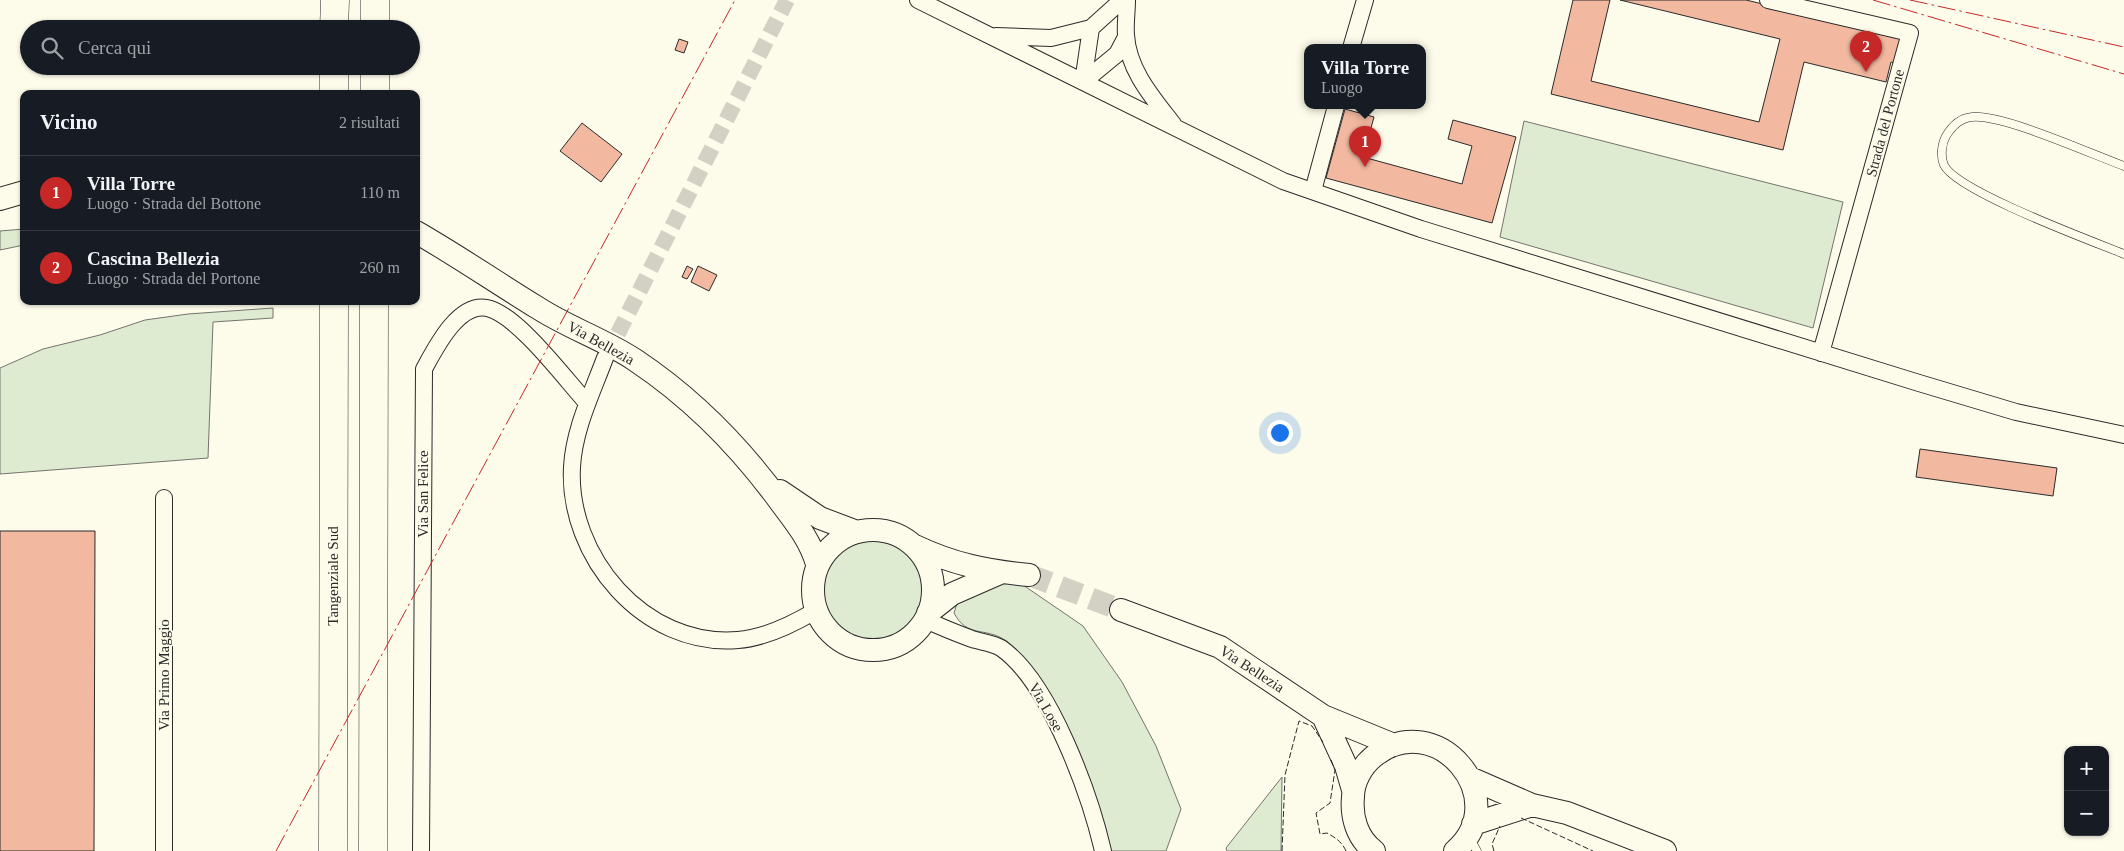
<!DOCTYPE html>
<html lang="it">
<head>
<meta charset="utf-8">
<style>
  :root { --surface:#171b24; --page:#20242c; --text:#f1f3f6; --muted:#9ea1a6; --line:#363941; --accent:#c62828 }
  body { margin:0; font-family:Georgia,serif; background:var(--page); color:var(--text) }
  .controls { position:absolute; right:15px; bottom:15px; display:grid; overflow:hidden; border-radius:10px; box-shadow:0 1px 4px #0004 }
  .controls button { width:45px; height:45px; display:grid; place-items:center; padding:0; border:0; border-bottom:1px solid var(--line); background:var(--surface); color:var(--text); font:25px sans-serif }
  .you { position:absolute; left:1279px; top:432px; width:18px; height:18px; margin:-12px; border:4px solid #fff; border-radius:50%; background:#1a73e8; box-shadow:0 0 0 8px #1a73e833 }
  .badge { display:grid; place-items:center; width:32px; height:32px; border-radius:50%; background:var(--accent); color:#fff; font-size:16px; font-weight:700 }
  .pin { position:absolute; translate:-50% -41px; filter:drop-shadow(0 1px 2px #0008) }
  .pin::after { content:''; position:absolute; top:26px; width:18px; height:15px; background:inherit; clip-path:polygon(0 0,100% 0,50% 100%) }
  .popup { position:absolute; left:1304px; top:44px; width:122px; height:65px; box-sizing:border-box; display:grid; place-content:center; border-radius:10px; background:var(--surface); filter:drop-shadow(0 1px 4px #0005); font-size:16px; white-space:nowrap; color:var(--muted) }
  .popup b { font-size:19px; color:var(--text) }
  .popup::after { content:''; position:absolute; left:50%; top:100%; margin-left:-10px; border:10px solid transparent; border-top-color:var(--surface) }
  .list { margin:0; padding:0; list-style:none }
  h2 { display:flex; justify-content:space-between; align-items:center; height:65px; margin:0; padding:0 20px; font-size:21px }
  h2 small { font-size:16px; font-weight:400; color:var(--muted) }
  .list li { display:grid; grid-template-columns:32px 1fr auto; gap:15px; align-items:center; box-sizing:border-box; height:75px; padding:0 20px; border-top:1px solid var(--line) }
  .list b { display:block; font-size:19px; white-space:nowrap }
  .list p { margin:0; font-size:16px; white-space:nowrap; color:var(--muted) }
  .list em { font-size:16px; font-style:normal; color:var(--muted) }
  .icon { flex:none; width:28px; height:28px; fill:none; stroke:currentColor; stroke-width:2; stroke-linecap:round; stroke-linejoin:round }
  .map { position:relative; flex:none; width:2124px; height:851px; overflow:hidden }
  .search { position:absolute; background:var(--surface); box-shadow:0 1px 4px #0004; left:20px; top:20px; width:400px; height:55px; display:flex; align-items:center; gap:12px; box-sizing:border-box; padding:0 18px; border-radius:28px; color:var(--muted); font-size:19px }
  .panel { position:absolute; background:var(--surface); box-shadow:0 1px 4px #0004; left:20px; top:90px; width:400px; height:215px; border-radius:10px }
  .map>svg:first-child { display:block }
</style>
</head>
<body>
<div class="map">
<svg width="2124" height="851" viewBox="0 0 2124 851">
  <rect width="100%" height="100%" fill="#fdfbea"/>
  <path fill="#deebd1" stroke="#74746e" d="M 1524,121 L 1843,202 L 1813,328 L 1500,237 Z
    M 24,229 L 24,245 L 0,250 L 0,231 Z
    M 273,308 L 273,318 L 213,322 L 208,458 L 0,474 L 0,368 L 43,349 L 100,335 L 145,320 L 188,314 Z
    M813 590a60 60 0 1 1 120 0a60 60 0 1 1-120 0Z
    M 985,581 L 1023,585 L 1083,626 L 1122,682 L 1138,712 L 1156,746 L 1181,809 L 1166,851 L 1109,851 L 1101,814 L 1085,769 L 1019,655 C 1015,650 1010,643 1005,640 C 985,627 967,638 954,613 L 957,603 Z
    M 1282,777 L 1281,851 L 1227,851 L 1226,848 Z"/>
  <path fill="#f2b8a0" stroke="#2b2b2b" d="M 1573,0 L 1610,0 L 1591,81 L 1759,122 L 1780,39 L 1620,0 L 1746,0 L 1901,37 L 1895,63 L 1891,62 L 1886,82 L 1804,62 L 1783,150 L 1551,94 Z
    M 679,39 L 688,42 L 684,53 L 675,50 Z
    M 1345,109 L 1374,117 L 1363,157 L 1462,184 L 1472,146 L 1448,139 L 1453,120 L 1516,137 L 1492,223 L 1326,178 Z
    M 582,123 L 622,154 L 601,182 L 560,151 Z
    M 687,266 L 693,269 L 687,279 L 682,277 Z
    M 698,266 L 717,275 L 709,291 L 691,282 Z
    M 1920,449 L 2057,468 L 2053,496 L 1916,477 Z
    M 0,531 L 95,531 L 94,851 L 0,851 Z"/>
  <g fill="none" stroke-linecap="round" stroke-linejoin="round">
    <path stroke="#d3d1c4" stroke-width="16" stroke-dasharray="16 8" stroke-linecap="butt" d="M 607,355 L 787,0"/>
    <path stroke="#d3d1c4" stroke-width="22" stroke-dasharray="22 11" stroke-linecap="butt" d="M 1029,575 L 1121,610"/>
    <defs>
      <path id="lane" d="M 2124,166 C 2091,154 2003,114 1972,117 C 1960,118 1952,126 1946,136 C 1942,143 1940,156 1944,165 C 1956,191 2092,241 2124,254
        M 1469,837 L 1477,851"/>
      <path id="street" d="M 918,0 L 1283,181 L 1421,229 L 1919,383 L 2016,412 L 2124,435
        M 1127,0 C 1127,12 1125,24 1126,35 C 1128,70 1153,98 1173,124
        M 1768,0 L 1910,33 L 1821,353
        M 996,36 L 1051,38 L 1091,28 L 1122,0
        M 1351,48 L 1365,0
        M 1083,82 L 1117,54 L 1126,37
        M 1083,82 L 1091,28
        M 1313,191 L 1336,106
        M 605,358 C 592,393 574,429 572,467 C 567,556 644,648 738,640 C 764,638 793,624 815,611
        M 164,498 L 164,851
        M 926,620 C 941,627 956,633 972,639 C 981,642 993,643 1001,648 C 1050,682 1090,795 1103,851
        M 421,851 L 424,369 C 435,349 458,302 487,308 C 517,314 566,380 587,403"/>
      <path id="secondary" d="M 0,199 L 24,192
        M 416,232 C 458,256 497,283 538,308 C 569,328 605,340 635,360 C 692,398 741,448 781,503 C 796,523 810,540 817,564
        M 780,491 L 820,518 L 857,532
        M813 590a60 60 0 1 1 120 0a60 60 0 1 1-120 0Z
        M 915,546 C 953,564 986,571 1029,575
        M 1121,610 L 1220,647 L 1323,716 L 1394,745
        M 928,613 L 952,594 L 1000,573
        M 1323,716 L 1346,766 L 1353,790
        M 1470,778 L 1532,805 L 1567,813 L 1665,851
        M 1473,824 L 1532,805
        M 1374,851 C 1357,838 1351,817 1353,797 C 1353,782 1362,766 1373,757 C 1436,705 1515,799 1455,851"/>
      <path id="highway" d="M 334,29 L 335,0
        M 375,29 L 375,0
        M 334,94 L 334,66
        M 375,94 L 375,66
        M 333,851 L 334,301
        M 373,851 L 374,301"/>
    </defs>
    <use href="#lane" stroke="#2b2b2b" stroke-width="9"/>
    <use href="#street" stroke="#2b2b2b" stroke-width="18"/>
    <use href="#secondary" stroke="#2b2b2b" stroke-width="24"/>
    <use href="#highway" stroke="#2b2b2b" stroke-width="29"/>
    <use href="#lane" stroke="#fdfbea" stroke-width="8"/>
    <use href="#street" stroke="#fdfbea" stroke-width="16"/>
    <use href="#secondary" stroke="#fdfbea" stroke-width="22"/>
    <use href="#highway" stroke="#fdfbea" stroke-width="28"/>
    <path stroke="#2b2b2b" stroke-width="1" stroke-dasharray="6 2.5" stroke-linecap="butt" d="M 1331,760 L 1335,770 L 1330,803 L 1316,813 L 1320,834 L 1327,833 C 1336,838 1342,842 1346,851
      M 1521,818 L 1593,851
      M 1282,851 L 1285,775 L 1299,721 L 1312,726 L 1323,742
      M 1494,851 L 1492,844 L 1500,826"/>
    <path stroke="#c62828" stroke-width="1" stroke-dasharray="18 4 2.5 4" stroke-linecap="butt" d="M 1873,0 L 2124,74
      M 1910,0 L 2124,47
      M 276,851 L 735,0"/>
  </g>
  <g text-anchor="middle" stroke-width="4" stroke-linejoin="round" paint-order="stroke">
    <g font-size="15" fill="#2b2b2b" stroke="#fdfbea">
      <text transform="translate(1885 123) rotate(-75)" y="5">Strada del Portone</text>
      <text transform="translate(601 343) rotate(29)" y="5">Via Bellezia</text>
      <text transform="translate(423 494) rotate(-90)" y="5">Via San Felice</text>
      <text transform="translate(333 576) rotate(-90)" y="5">Tangenziale Sud</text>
      <text transform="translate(1252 669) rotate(33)" y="5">Via Bellezia</text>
      <text transform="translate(164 675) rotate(-90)" y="5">Via Primo Maggio</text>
      <text transform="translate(1046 707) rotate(60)" y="5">Via Lose</text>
    </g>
  </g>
</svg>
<div class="controls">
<button>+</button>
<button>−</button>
</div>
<div class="you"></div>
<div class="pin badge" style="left:1365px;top:167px">1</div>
<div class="popup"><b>Villa Torre</b>Luogo</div>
<div class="pin badge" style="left:1866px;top:72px">2</div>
<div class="search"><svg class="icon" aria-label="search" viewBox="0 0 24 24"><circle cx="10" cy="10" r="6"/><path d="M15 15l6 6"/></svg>Cerca qui</div>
<section class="panel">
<h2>Vicino<small>2 risultati</small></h2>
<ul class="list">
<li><span class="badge">1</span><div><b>Villa Torre</b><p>Luogo · Strada del Bottone</p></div><em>110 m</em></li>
<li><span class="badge">2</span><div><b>Cascina Bellezia</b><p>Luogo · Strada del Portone</p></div><em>260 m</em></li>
</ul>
</section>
</div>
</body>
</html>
